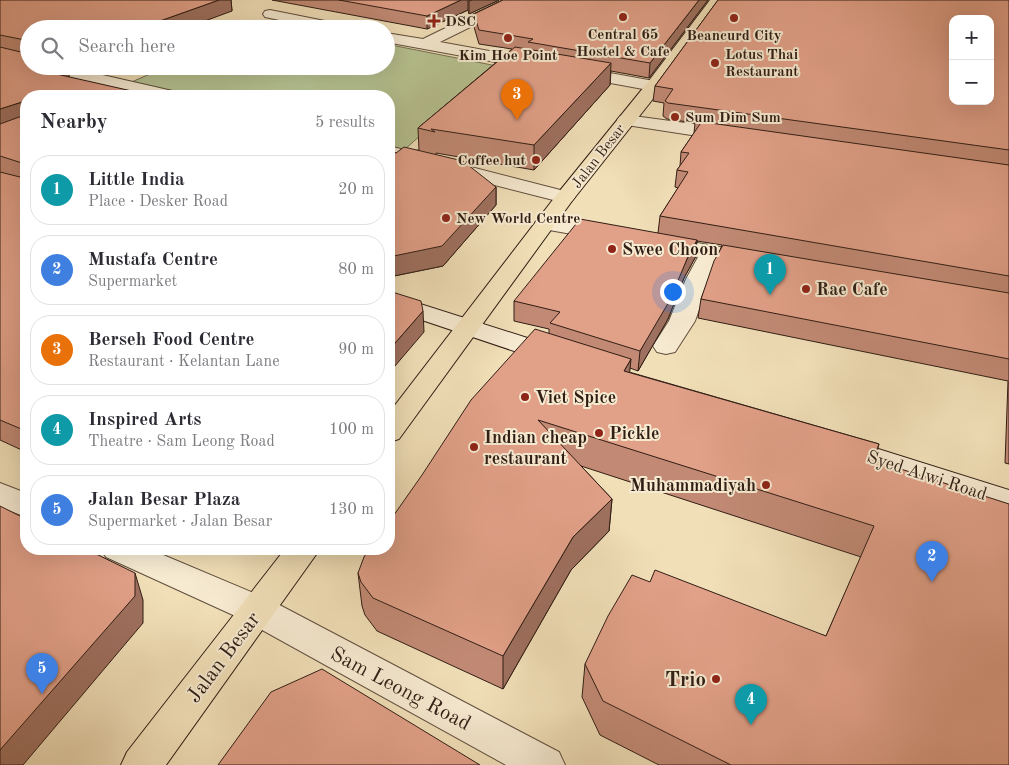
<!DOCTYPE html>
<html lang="en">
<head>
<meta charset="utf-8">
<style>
  :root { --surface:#fff; --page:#f7f7f7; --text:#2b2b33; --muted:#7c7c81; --line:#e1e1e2; --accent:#2563eb }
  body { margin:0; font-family:"Old Standard TT",serif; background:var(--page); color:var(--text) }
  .controls { position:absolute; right:15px; top:15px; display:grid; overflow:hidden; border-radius:10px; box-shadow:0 5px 20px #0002 }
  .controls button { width:45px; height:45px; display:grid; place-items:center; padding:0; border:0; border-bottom:1px solid var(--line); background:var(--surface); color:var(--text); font:25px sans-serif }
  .you { position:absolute; left:672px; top:291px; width:18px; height:18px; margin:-12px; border:4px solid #fff; border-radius:50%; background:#1a73e8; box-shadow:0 0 0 8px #1a73e833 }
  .badge { display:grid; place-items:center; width:32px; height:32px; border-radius:50%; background:var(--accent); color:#fff; font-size:16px; font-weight:700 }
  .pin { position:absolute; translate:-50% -41px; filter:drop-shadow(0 1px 2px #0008) }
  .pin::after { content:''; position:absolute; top:26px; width:18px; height:15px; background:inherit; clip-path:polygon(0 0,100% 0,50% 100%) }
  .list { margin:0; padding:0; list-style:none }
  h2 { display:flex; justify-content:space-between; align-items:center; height:65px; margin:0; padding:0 20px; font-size:21px }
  h2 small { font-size:16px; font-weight:400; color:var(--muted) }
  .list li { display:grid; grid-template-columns:32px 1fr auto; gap:15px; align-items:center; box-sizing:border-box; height:70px; margin:0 10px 10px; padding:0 10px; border:1px solid var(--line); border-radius:20px }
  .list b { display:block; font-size:19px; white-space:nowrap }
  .list p { margin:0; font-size:16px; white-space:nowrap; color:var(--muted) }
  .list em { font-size:16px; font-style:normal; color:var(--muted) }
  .icon { flex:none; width:28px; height:28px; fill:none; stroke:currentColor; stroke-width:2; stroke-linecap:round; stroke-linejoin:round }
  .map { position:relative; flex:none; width:1009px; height:765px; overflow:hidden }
  .search { position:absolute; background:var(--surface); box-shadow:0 5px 20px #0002; left:20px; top:20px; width:375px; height:55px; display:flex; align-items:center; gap:12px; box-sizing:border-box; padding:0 18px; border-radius:28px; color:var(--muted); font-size:19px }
  .panel { position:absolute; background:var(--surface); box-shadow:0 5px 20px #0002; left:20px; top:90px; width:375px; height:465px; border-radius:20px }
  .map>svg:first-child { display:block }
</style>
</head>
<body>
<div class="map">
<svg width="1009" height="765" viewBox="0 0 1009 765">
  <rect width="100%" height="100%" fill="#f1dfb8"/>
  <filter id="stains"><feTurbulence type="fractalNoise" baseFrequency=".004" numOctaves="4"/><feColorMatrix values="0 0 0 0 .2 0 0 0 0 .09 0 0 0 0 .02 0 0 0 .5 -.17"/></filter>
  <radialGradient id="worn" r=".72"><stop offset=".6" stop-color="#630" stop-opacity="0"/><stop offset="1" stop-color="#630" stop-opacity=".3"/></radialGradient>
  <path fill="#b7c291" stroke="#747052" d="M 386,44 L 497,66 L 402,152 L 389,148 L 389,96 L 176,96 L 127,84 L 168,66 L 386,66 Z"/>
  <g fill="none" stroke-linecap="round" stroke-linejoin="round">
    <defs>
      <path id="street" d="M 503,0 L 521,0 L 519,3 L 440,42 L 654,81 L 660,82 L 662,86 L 660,90 L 654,91 L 386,42 L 386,33 L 423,39 Z
        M 270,10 L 345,25 L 352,29 L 322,29 L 265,17 L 263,14 L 265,11 Z
        M 33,66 L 63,66 L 177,92 L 180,96 L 150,96 L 35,69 Z
        M 626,115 L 730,129 L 737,131 L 739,135 L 737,139 L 730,141 L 620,124 L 617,120 L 620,116 Z
        M 389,146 L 572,193 L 575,197 L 572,201 L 565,203 L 389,158 Z
        M 546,216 L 611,227 L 619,229 L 622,234 L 619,239 L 611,241 L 538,228 L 535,223 L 538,218 Z
        M 658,236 L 754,253 L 762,255 L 766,260 L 762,265 L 754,267 L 719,261 L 710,279 L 695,321 L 675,352 L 666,354 L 657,352 L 653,346 L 669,321 L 686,279 L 698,257 L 650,248 L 647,243 L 650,238 Z
        M 0,483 L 26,493 L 26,517 L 0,507 Z
        M 101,549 L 149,549 L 270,600 L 559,752 L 565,765 L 506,765 L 244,620 L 106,557 Z"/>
      <path id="secondary" d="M 389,294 L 565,350 L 569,356 L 565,362 L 556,364 L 547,362 L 389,309 Z
        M 840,437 L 1009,490 L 1009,512 L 829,454 L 825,447 L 829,440 Z"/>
      <path id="primary" d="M 710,0 L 724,0 L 660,90 L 572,201 L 399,439 L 389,442 L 389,413 L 558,193 L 648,82 Z
        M 285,549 L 320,549 L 166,765 L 121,765 L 127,752 Z"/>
    </defs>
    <use href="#street" stroke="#604e3d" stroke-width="2"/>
    <use href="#secondary" stroke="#301d14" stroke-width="2"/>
    <use href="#primary" stroke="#301d14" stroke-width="2"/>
    <use href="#street" fill="#f6ead1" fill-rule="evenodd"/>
    <use href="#secondary" fill="#f6ead1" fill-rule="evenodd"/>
    <use href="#primary" fill="#f1dfb8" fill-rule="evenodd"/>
  </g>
  <path fill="#c28a75" stroke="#301d14" d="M 0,0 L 231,0 L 232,11 L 29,29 L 29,66 L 66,66 L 69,76 L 26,96 L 26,452 L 0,440 Z
    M 272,0 L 499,0 L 469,14 L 468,10 L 427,29 Z
    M 503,0 L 708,0 L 649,78 L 611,71 L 610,85 L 534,170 L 436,153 L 436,155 L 496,187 L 496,205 L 443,266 L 389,277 L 389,152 L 396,153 L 419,150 L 418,128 L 512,49 L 479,44 L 474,27 L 474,14 Z
    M 718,0 L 1009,0 L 1009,464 L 1005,463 L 1008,381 L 698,318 L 701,299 L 722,245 L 697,241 L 695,258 L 684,278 L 668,319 L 638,371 L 630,368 L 629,372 L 879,444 L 875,461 L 1009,765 L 659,765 L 600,735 L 582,697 L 585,664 L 650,582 L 826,636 L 861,557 L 581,466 L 612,499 L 609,531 L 571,570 L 503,689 L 377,631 L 365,615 L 362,606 L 358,573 L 549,334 L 549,329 L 514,321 L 514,301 L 658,233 L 660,216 L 678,188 L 675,187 L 677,170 L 680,166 L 681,152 L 694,133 L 695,123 L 667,119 L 663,116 L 664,103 L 653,101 L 655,86 Z
    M 72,66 L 103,66 L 91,71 Z"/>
  <path fill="#9e705f" stroke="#301d14" d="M 219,0 L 231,0 L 232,11 L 183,29 L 143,29 L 143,27 Z
    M 461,0 L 468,0 L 468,10 L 427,29 L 427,16 Z
    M 472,0 L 499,0 L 469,14 L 469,1 Z
    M 699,0 L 708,0 L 649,78 L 650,63 Z
    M 611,63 L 610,85 L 534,170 L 534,145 Z
    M 55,66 L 66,66 L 70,79 L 43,71 Z
    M 90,66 L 103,66 L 91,71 Z
    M 22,102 L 26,116 L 0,128 L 0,109 Z
    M 496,187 L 496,205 L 443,266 L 389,277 L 389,257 Z
    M 697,240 L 695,258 L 684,278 L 668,319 L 638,371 L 640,351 L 687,259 Z
    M 423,311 L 424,332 L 389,373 L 389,350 Z
    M 631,359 L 628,389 L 624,371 Z
    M 612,499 L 609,531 L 571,570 L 503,689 L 503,656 L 573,537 Z
    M 135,573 L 143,600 L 143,623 L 23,765 L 0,765 L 0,750 Z"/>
  <path fill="#e1a088" stroke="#301d14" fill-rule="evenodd" d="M 0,0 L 219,0 L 143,27 L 149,29 L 29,29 L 29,48 L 27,48 L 25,40 L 0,35 Z
    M 339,0 L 461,0 L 427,16 Z
    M 503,0 L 699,0 L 650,63 L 528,42 L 533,39 L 479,30 L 474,14 Z
    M 718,0 L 1009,0 L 1009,150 L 668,103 L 665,101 L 673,89 L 655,86 ZM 953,19 L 990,19 L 990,101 L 953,101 Z
    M 0,47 L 29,54 L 29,66 L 55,66 L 43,71 L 154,96 L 26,96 L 26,431 L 0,420 L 0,172 L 20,177 L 22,176 L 22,163 L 0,156 L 0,124 L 22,116 L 22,102 L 0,109 Z
    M 515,47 L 611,63 L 534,145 L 431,129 L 435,132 L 418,128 Z
    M 696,121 L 1009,165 L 1009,276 L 660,216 L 688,172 L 677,170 L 689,153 L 681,152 L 700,124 Z
    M 404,147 L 463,161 L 496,187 L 442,246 L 389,257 L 389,152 L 396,153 Z
    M 580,219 L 697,240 L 687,259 L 670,300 L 640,351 L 550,323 L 560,312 L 514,301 Z
    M 723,245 L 1009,293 L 1009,359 L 701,299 L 714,261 Z
    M 389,291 L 421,301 L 423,311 L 389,350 Z
    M 535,329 L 631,359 L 624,371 L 879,444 L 873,460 L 1009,504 L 1009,765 L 731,765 L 603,701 L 585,664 L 608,616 L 632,575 L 650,582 L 655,570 L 826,636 L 874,526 L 538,420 L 612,499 L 573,537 L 503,656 L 373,598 L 361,582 L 358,573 L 364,557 L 369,549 L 389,549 L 389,522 L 422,475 L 471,400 Z
    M 0,506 L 26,519 L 26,549 L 86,549 L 135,573 L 135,596 L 0,750 Z
    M 322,669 L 480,765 L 218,765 L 271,692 Z"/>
  <g fill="#8f2418" stroke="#f6ead1" stroke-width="2">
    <circle cx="623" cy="17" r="5"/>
    <circle cx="734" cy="18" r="5"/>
    <path d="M431.5 13.5h5v5h5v5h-5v5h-5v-5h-5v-5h5z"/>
    <circle cx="508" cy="38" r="5"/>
    <circle cx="715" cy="63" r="5"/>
    <circle cx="675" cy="117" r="5"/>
    <circle cx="536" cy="160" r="5"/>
    <circle cx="446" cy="218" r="5"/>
    <circle cx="612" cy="249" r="5"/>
    <circle cx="806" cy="289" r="5"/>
    <circle cx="525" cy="397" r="5"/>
    <circle cx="599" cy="433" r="5"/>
    <circle cx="474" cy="447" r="5"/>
    <circle cx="766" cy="485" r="5"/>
    <circle cx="716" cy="679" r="5"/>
  </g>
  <g text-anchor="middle" stroke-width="4" stroke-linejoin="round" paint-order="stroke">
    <g font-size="15" font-weight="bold" fill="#301d14" stroke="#f6ead1" text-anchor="start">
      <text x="445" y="26">DSC</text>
      <text x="623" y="39" text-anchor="middle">Central 65<tspan x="623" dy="17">Hostel &amp; Cafe</tspan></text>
      <text x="734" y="40" text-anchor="middle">Beancurd City</text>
      <text x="725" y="59">Lotus Thai<tspan x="725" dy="17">Restaurant</tspan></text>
      <text x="508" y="60" text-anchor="middle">Kim Hoe Point</text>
      <text x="685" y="122">Sum Dim Sum</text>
      <text x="526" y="165" text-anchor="end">Coffee hut</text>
      <text x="456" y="223">New World Centre</text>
    </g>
    <g font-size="15" fill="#301d14" stroke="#f6ead1">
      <text transform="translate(598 156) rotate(-52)" y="5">Jalan Besar</text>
    </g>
    <g font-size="18" font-weight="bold" fill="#301d14" stroke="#f6ead1" text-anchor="start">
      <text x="622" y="255">Swee Choon</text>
      <text x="816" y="295">Rae Cafe</text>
      <text x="535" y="403">Viet Spice</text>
      <text x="609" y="439">Pickle</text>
      <text x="484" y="443">Indian cheap<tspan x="484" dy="21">restaurant</tspan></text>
      <text x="756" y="491" text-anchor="end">Muhammadiyah</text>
    </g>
    <g font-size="18" fill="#301d14" stroke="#f6ead1">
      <text transform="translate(927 475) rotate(18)" y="6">Syed Alwi Road</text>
    </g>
    <g font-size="21" fill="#301d14" stroke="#f6ead1">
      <text transform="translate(223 657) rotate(-53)" y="7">Jalan Besar</text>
      <text transform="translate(401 688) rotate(28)" y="7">Sam Leong Road</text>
    </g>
    <g font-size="21" font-weight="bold" fill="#301d14" stroke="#f6ead1" text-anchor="end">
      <text x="706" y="686">Trio</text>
    </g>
  </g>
  <rect width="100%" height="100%" filter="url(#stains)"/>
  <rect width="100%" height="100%" fill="url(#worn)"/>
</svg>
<div class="controls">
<button>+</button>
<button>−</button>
</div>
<div class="you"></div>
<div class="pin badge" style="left:770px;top:295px;background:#0f9aa8">1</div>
<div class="pin badge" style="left:932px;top:582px;background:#3f7fe0">2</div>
<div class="pin badge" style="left:517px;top:120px;background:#e8710a">3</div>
<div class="pin badge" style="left:751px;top:725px;background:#0f9aa8">4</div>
<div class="pin badge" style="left:42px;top:694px;background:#3f7fe0">5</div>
<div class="search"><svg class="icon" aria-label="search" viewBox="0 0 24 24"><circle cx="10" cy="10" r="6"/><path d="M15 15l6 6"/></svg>Search here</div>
<section class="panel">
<h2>Nearby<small>5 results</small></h2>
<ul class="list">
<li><span class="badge" style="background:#0f9aa8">1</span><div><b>Little India</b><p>Place · Desker Road</p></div><em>20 m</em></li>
<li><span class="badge" style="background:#3f7fe0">2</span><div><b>Mustafa Centre</b><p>Supermarket</p></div><em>80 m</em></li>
<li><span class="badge" style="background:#e8710a">3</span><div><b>Berseh Food Centre</b><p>Restaurant · Kelantan Lane</p></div><em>90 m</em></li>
<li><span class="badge" style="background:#0f9aa8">4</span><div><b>Inspired Arts</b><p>Theatre · Sam Leong Road</p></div><em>100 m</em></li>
<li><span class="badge" style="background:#3f7fe0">5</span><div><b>Jalan Besar Plaza</b><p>Supermarket · Jalan Besar</p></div><em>130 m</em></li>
</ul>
</section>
</div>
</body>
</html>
